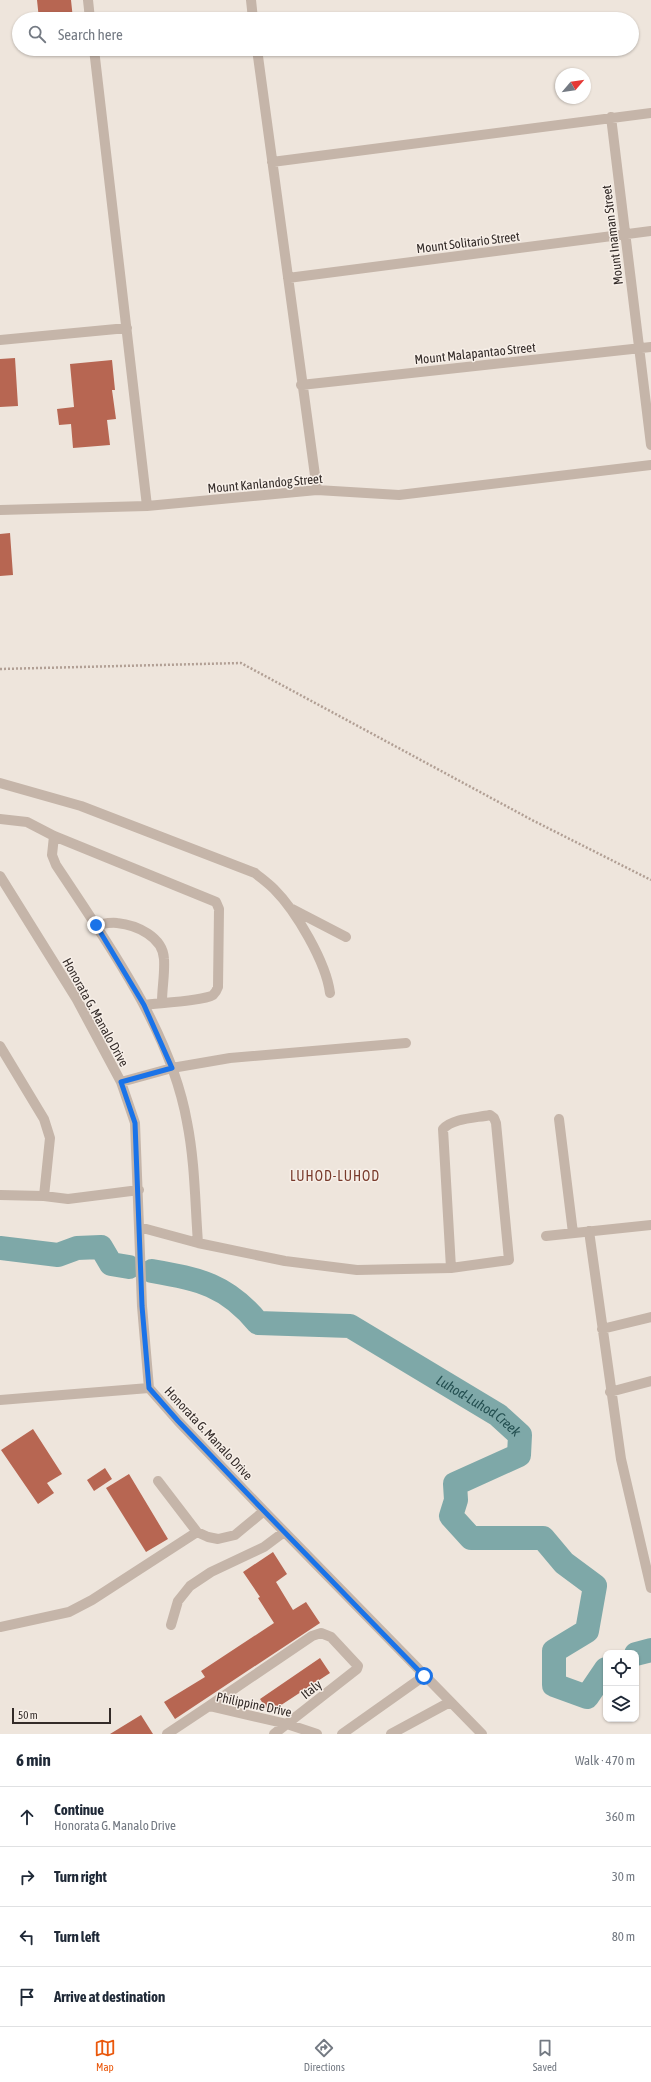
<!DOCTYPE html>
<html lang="en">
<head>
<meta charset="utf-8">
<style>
  :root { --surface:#fff; --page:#f2f2f3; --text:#1f2937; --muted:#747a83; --line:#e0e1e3; --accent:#ea580c }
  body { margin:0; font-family:"Asap Condensed",sans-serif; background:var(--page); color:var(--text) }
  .controls { position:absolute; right:12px; bottom:12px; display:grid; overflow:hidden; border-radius:8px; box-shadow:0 1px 3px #0004 }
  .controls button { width:36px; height:36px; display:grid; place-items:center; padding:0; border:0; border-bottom:1px solid var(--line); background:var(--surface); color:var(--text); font:20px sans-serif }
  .compass { position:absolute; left:555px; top:68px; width:36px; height:36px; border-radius:50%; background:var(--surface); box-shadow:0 1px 3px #0004; rotate:61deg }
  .scale { position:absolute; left:12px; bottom:10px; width:99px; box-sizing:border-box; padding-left:4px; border:2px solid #332b28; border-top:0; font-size:11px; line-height:14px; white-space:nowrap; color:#332b28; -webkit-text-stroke:3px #f7efe8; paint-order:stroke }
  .stop { position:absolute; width:12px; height:12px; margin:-9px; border:3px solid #1a73e8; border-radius:50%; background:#fff }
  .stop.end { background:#1a73e8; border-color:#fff; box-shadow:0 1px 4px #0008 }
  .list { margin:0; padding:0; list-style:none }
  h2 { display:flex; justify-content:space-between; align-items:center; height:52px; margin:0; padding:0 16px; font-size:17px }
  h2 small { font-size:13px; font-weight:400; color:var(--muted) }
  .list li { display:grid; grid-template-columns:26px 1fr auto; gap:12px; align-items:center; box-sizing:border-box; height:60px; padding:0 16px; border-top:1px solid var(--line) }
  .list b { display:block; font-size:15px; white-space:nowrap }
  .list p { margin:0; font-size:13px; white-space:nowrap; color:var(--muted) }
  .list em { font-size:13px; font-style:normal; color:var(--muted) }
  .icon { flex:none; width:22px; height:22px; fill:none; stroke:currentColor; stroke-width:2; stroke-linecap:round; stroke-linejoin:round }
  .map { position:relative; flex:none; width:651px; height:1734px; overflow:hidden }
  .search { position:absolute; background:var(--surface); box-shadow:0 1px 3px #0004; left:12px; right:12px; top:12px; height:44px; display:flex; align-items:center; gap:10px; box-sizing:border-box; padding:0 14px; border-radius:22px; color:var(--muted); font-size:15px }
  .sheet { height:292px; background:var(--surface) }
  nav { display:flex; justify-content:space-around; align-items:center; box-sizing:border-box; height:56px; border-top:1px solid var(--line); background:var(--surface); font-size:11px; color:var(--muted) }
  nav a { display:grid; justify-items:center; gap:2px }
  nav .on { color:var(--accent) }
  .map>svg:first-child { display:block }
</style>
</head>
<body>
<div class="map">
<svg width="651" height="1734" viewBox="0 0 651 1734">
  <rect width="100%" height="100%" fill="#eee5dc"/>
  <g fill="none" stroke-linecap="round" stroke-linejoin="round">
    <g stroke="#7ea8a8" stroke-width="24">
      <path d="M 0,1248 L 58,1255 L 77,1248 L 101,1247 L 111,1264 L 129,1267"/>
      <path id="s1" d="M 152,1271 C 199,1279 227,1285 258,1323 L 350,1326 L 498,1415 L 520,1435 L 519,1455 L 455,1484 L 456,1500 L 451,1516 L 471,1538 L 543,1538 L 564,1563 L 595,1586 L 587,1631 L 554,1651 L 554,1685 L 587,1697 L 606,1669"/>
      <path d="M 636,1654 L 651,1650"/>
    </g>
  </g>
  <path fill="#b76652" d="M 37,0 L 71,0 L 73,19 L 39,19 Z
    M 15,358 L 18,406 L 0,407 L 0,359 Z
    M 112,360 L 115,390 L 112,390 L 116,419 L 107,420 L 110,445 L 73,448 L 71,424 L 59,425 L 57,409 L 74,407 L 70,364 Z
    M 10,533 L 13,575 L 0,576 L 0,534 Z
    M 33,1429 L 62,1474 L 47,1483 L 54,1493 L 38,1504 L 1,1450 Z
    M 105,1468 L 112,1479 L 94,1491 L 87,1480 Z
    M 129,1474 L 168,1539 L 146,1552 L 106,1488 Z
    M 273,1552 L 287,1574 L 276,1582 L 293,1610 L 306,1602 L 320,1623 L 175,1719 L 164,1702 L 205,1677 L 201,1671 L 274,1623 L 258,1598 L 260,1597 L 243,1572 Z
    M 320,1658 L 330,1673 L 269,1713 L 260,1699 Z
    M 141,1715 L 153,1734 L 110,1734 Z"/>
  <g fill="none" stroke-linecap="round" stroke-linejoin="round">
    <path stroke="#b19f94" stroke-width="2.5" stroke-dasharray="2 2" stroke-linecap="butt" d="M 0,669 L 241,663 L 532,820 L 651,880"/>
    <path stroke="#c5b5a9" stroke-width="10" d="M 88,0 L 90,19
      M 251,0 L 253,19
      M 94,49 L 147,506
      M 257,49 L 317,490
      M 611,117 L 651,445
      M 272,162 L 651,113
      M 288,278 L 651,231
      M 0,340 L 127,328
      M 301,385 L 651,347
      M 0,510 L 147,506 L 317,490 L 399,495 L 651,465
      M 0,783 L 81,806 L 255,873 C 261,878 268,883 274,889 C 296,911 326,962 330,993
      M 0,819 L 27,822 L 54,836 L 216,902 L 219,909 L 218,987 C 217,990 215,993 213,995 C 203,1001 158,1003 144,1005
      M 54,836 L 52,855 L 56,865 C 107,942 171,1031 187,1122 C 195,1162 195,1203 198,1243
      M 0,876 L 76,998 L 121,1082 L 135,1123 L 142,1306 L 149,1388 L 178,1421 L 264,1511 L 482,1734
      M 292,909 L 346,937
      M 96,925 C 103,924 110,922 117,923 C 137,925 163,937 164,959 C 165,973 162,988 162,1002
      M 0,1046 L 44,1119 L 50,1138 L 44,1196
      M 121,1082 L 172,1068 L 230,1058 L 406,1043
      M 559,1119 L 573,1233
      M 0,1195 L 44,1196 L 68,1199 L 139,1190
      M 139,1227 L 198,1243 L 285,1261 L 357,1270 L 451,1268 L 509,1260 L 496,1123 L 494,1118 L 490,1115 C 476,1118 453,1118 443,1129 L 451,1268
      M 589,1231 L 621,1459 L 651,1588
      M 546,1236 L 651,1225
      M 602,1329 L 651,1317
      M 610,1392 L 651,1381
      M 0,1400 L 149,1388
      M 158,1481 L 197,1532 L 208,1537 L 218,1539 L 235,1535 L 264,1511
      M 171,1625 L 178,1601 L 190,1586 L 211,1572 L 264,1547 L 284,1532
      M 0,1627 L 69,1612 L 92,1600 L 197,1532
      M 209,1706 L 312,1636 L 321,1633 L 331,1637 L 358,1666 L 357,1669 L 274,1734
      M 167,1734 L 209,1706 L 287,1724 L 317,1734
      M 342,1734 L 424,1676
      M 391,1734 L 450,1702"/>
  </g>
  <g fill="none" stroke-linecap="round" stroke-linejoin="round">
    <path stroke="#1a73e8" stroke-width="5" d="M 96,925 L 144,1005 L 172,1068 L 121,1082 L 135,1123 L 142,1306 L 149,1388 L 178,1421 L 264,1511 L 424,1676"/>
  </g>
  <g text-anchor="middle" stroke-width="3" stroke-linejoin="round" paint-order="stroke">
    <g font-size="13" fill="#332b28" stroke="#f7efe8">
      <text transform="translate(612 235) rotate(-97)" y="5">Mount Inaman Street</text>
      <text transform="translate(468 242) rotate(-7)" y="5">Mount Solitario Street</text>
      <text transform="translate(475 353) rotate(-6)" y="5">Mount Malapantao Street</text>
      <text transform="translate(265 483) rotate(-5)" y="5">Mount Kanlandog Street</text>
      <text transform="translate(96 1012) rotate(61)" y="5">Honorata G. Manalo Drive</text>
      <text transform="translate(209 1433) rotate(47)" y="5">Honorata G. Manalo Drive</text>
      <text transform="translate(311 1689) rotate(-38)" y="5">Italy</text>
      <text transform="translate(254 1704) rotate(12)" y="5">Philippine Drive</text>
    </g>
    <g font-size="14" letter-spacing="1" fill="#783a2b" stroke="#f7efe8">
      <text x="335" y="1181">LUHOD-LUHOD</text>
    </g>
    <g font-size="14" font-style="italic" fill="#234f50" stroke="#f7efe8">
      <text dy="5" stroke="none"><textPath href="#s1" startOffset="365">Luhod-Luhod Creek</textPath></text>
    </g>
  </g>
</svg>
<div class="controls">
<button><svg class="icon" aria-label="locate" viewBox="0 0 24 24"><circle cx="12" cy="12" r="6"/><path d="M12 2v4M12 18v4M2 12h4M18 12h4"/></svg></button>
<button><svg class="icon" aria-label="layers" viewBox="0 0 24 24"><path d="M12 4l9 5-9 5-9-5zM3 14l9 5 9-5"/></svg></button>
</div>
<svg class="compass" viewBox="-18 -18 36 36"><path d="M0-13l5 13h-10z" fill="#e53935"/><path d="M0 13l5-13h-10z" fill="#747a83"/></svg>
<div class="scale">50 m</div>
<div class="stop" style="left:424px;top:1676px"></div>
<div class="stop end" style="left:96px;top:925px"></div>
<div class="search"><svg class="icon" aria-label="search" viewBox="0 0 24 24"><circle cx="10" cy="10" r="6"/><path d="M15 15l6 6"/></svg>Search here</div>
</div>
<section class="sheet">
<h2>6 min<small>Walk · 470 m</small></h2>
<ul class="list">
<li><svg class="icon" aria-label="ahead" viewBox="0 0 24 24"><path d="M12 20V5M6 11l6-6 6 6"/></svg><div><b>Continue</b><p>Honorata G. Manalo Drive</p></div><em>360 m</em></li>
<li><svg class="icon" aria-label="right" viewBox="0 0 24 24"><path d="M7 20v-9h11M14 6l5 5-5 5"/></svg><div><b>Turn right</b></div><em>30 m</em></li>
<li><svg class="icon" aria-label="left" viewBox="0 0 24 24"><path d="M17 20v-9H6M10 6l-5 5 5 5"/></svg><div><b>Turn left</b></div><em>80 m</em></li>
<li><svg class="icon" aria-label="arrive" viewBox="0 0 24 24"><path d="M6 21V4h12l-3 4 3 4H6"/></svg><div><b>Arrive at destination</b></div></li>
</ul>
</section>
<nav>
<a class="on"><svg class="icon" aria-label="map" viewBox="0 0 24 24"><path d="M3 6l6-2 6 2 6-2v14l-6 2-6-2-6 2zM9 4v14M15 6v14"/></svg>Map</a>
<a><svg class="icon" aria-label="directions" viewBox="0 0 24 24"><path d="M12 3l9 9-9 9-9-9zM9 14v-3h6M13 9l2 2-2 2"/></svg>Directions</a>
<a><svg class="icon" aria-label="saved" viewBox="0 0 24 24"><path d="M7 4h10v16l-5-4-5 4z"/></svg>Saved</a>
</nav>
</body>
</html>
